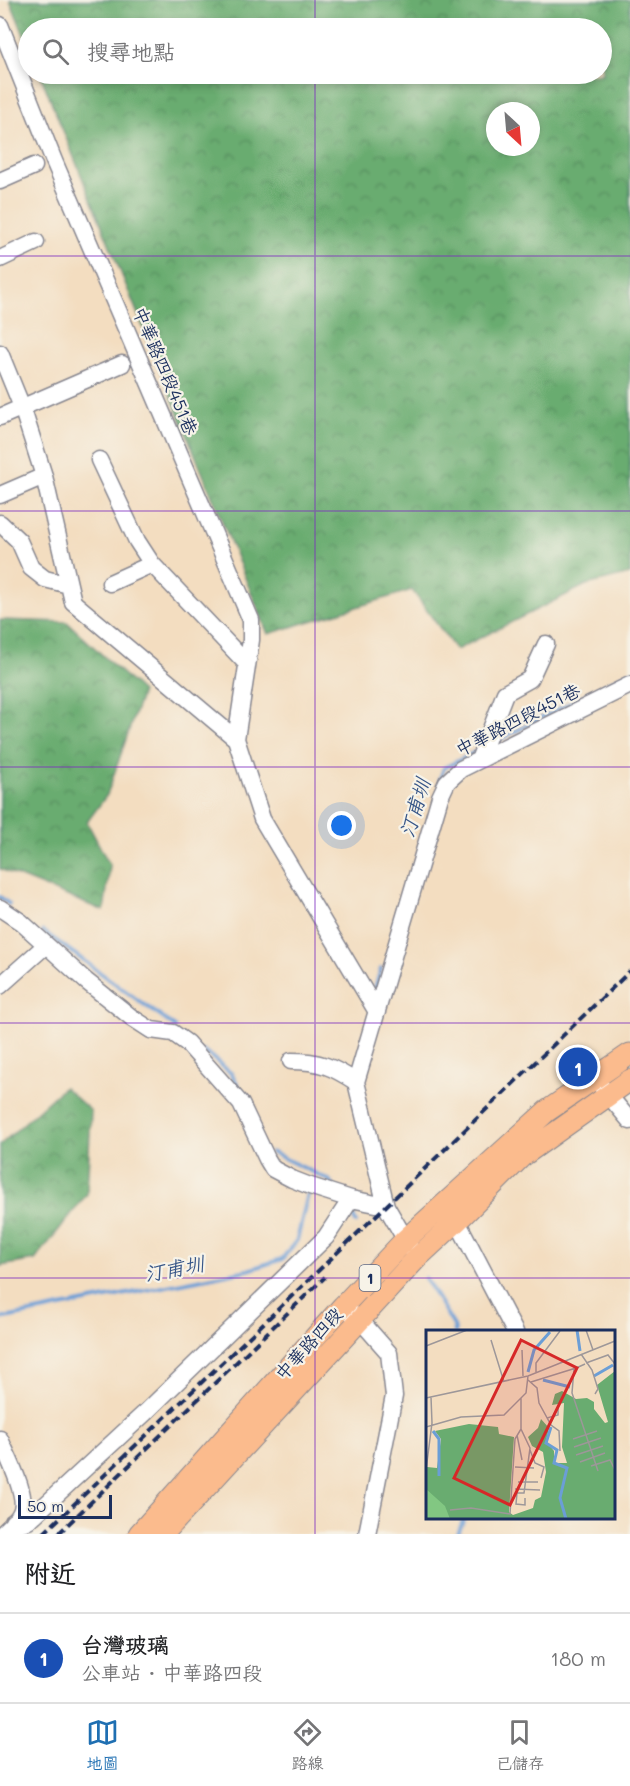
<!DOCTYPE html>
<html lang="zh-TW">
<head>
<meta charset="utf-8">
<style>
  :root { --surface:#fff; --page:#f6f6f6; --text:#202124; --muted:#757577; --line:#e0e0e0; --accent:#1f6fb2 }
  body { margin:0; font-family:Mali,"LXGW WenKai TC",sans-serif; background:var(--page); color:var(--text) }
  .compass { position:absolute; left:486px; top:102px; width:54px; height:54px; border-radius:50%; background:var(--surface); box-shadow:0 3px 9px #0003; rotate:154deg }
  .scale { position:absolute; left:18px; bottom:15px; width:94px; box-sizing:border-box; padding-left:6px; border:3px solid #1b2f5e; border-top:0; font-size:16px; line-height:21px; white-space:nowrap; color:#1b2f5e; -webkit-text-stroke:4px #f7f3e8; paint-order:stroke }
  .you { position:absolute; left:342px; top:826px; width:21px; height:21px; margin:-15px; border:4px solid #fff; border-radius:50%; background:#1a73e8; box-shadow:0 0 0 9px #1a73e833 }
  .badge { display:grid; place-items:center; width:39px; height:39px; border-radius:50%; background:var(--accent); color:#fff; font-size:20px; font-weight:700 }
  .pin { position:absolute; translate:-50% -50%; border:3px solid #fff; box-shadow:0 2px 6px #0006 }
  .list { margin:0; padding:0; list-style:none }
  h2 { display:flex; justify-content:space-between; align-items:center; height:78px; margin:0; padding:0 24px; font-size:26px }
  h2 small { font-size:20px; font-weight:400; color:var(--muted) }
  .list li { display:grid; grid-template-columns:39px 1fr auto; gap:18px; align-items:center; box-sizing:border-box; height:90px; padding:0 24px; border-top:2px solid var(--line) }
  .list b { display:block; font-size:22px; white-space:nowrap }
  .list p { margin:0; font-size:20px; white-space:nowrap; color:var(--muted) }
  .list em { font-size:20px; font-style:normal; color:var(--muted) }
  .icon { flex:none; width:33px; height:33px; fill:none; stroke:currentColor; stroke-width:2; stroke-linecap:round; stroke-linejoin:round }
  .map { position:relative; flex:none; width:630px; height:1534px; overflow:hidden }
  .search { position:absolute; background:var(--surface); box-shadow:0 3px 9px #0003; left:18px; right:18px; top:18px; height:66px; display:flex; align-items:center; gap:15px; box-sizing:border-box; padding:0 21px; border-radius:33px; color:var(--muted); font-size:22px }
  .sheet { height:168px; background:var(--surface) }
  nav { display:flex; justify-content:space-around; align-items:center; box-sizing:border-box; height:84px; border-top:2px solid var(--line); background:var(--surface); font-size:16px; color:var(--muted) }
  nav a { display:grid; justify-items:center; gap:3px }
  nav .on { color:var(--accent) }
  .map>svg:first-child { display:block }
</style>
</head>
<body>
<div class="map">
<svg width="630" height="1534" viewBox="0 0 630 1534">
  <defs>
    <pattern id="forest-crowns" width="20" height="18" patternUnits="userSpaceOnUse" patternTransform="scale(1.5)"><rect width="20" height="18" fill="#69ac70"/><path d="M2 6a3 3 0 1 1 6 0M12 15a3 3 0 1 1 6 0" fill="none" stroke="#568c5f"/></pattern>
  </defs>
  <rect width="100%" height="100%" fill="#f7f3e8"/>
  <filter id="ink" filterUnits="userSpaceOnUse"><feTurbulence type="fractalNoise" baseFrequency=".0167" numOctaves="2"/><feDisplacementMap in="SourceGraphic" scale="12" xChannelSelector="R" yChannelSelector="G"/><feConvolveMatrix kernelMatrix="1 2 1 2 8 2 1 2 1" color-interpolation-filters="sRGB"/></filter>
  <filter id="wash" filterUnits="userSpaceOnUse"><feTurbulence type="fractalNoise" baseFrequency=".008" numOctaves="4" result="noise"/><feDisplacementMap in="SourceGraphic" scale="24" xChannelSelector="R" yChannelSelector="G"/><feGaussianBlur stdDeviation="1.35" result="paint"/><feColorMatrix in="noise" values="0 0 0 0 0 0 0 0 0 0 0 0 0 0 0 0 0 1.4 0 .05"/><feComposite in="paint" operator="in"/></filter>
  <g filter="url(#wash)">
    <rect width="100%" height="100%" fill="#f3ddc0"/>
    <path fill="url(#forest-crowns)" stroke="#426e67" stroke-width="1.5" fill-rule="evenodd" d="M 10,0 L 630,0 L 630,574 L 586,585 L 456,650 L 412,590 L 268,634 L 40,74 L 602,74 L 602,28 L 28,28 L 28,45 ZM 495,111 L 531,111 L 531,147 L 495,147 Z
      M 0,620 L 67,622 L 142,692 L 107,795 L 87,822 L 110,866 L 104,911 L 0,869 Z
      M 64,1087 L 91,1111 L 87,1194 L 35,1260 L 0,1266 L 0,1145 Z"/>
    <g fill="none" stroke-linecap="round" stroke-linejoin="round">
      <path stroke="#6b9ed6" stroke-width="4" d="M 493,743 L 630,672
        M 440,779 L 444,768 L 475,752
        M 0,897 L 9,904
        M 43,931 L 175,1027
        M 375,988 L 381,969
        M 204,1051 L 232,1074 L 242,1094
        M 271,1152 L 329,1180 L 334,1187
        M 351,1210 L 356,1223
        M 425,1278 L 454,1326 L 455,1332
        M 0,1319 L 248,1270 L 282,1259 L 297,1240 L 308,1194
        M 458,1534 L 464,1518"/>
    </g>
  </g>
  <g filter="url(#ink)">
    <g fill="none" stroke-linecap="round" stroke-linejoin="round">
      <defs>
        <path id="minor" d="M 0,25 L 54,161 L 251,620 L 251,640 L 236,739
          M 0,181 L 34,166
          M 0,259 L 36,242
          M 0,353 L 22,407 L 44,476 L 73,602 L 236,739 L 262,819 L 377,1012
          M 0,417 L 122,364
          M 99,460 L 137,541 L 152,564 L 247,664
          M 0,495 L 44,476
          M 0,523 L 19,541 L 31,568 L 45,579 L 69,585
          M 110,583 L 152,564
          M 479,760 L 505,693 L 530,679 L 546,644
          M 0,908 L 21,922 L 86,981 L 131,1017 L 151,1030 L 173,1033 L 187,1043 L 241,1104 L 267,1159 L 273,1169 L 292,1179 L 310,1186 L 351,1199 L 386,1206
          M 0,986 L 46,945
          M 291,1061 C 320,1061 333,1067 356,1082
          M 601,1086 L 630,1121
          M 457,1221 L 515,1332
          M 411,1249 L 386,1206 L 356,1082 L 440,797 L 447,782 L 461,769 L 630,685
          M 351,1313 L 360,1320 L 389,1353 L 394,1396 L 367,1534
          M 0,1439 C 7,1456 29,1496 21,1512 C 18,1520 8,1528 2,1534
          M 13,1522 L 19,1524 L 28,1521 L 146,1412 L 326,1237 L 351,1199"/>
        <path id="major" d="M 139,1534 L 343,1306 L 405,1240 L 547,1111 L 630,1054
          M 163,1534 L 417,1258 L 457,1221 L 521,1157 L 630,1080"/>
      </defs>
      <use href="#minor" stroke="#87868f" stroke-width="19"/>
      <use href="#major" stroke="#87868f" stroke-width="23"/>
      <use href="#minor" stroke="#fff" stroke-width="16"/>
      <use href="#major" stroke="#fbbb8d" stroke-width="21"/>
      <path stroke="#1b2f5e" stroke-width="4" stroke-dasharray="9 4.5" stroke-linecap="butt" d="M 43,1534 L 386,1206 L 630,971
        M 58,1534 L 325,1277"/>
    </g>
  </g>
  <path fill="none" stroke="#7b2cbf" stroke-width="1.5" stroke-opacity="0.55" d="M 315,0 L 315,28M 315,74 L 315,1534M 0,256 L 630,256M 0,511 L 630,511M 0,767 L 630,767M 0,1023 L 630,1023M 0,1278 L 630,1278"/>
  <g text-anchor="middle" stroke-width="4.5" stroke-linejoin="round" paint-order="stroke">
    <rect fill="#f7f3e8" stroke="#5d6a87" stroke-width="1.5" x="359.5" y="1265" width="21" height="26" rx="4.5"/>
    <g font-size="16" font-weight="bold" fill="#1b2f5e">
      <text x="370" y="1284">1</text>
    </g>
    <g font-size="18" fill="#1b2f5e" stroke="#f7f3e8">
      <text transform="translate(165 371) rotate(67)" y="6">中華路四段451巷</text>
      <text transform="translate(518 720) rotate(-27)" y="6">中華路四段451巷</text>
      <text transform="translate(309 1344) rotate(-48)" y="6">中華路四段</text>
    </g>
    <g font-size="20" font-style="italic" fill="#375688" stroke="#f7f3e8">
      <text transform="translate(415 808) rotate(-73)" y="7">汀甫圳</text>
      <text transform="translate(174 1269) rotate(-11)" y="7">汀甫圳</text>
    </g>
  </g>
  <g transform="translate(426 1330)">
    <rect width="189" height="189" fill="#f3ddc0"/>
    <path d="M 189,41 L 189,189 L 0,189 L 0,132 L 1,137 L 11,138 L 15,109 L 9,101 L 43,94 L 72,97 L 73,104 L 88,107 L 83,182 L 87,185 L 107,178 L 109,170 L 115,167 L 120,142 L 117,122 L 106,116 L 102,107 L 112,98 L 115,89 L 123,98 L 120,111 L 128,121 L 128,133 L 141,133 L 136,117 L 138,73 L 126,75 L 129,64 L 136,61 L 150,69 L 161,68 L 168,72 L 168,79 L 179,93 L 182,92 L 171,55 Z" fill="#69ac70"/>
    <path d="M 0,159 L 19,176 L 24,189 L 0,189 Z" fill="#82c782"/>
    <path fill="none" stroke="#6b9ed6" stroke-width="3" d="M 151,0 L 154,21M 102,42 L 108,20 L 124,2M 168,46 L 187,35M 117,50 L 144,57M 125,97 L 120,113 L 131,120 L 128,133 L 141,138 L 134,168 L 140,189M 7,101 L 13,109 L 13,146"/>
    <path fill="none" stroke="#9d9799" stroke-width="1.5" d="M 160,0 L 167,20M 65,10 L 78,52M 0,16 L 41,0M 96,20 L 97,46M 155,24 L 166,40 L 172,59 L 169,64M 160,33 L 182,25 L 189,34M 159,34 L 148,39 L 146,63 L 172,141M 110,42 L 110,33 L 134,1M 102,50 L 111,58 L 113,73 L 125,95 L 133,101 L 134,121M 105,52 L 150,38M 0,68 L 102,46 L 189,11M 95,68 L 95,99 L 104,118 L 98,163 L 91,163 L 90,174 L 99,175 L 99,168M 121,88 L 132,85 L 132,78M 0,97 L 35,87 L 78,85 L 100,63 L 102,46M 91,105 L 96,130M 147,109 L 171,101M 148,117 L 175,108M 104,120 L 109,133 L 118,137 L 115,148M 150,125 L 177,116M 154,132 L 179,123M 165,136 L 184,130 L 189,140M 89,137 L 108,138M 0,140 L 6,93 L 5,67M 92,152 L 112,152M 89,159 L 114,160M 24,180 L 45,178 L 84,184 L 89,109 L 95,99"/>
    <path fill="#d62828" fill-opacity="0.15" stroke="#d62828" stroke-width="3" d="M 95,10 L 151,38 L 84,175 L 28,148 Z"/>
    <rect width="189" height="189" fill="none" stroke="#1b2f5e" stroke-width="3"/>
  </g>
</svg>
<svg class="compass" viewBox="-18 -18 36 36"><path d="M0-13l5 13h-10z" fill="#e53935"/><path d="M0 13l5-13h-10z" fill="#757577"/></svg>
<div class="scale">50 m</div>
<div class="you"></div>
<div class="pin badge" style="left:578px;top:1067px;background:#1a4fb4">1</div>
<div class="search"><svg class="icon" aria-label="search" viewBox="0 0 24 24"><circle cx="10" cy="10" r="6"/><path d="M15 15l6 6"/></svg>搜尋地點</div>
</div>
<section class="sheet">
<h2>附近<small></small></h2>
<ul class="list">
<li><span class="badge" style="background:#1a4fb4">1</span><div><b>台灣玻璃</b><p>公車站 · 中華路四段</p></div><em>180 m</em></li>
</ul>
</section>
<nav>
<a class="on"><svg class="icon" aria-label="map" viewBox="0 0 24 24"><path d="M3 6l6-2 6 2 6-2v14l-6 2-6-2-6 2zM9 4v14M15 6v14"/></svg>地圖</a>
<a><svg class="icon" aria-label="directions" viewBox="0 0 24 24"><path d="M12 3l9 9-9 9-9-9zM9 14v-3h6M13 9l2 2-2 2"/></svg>路線</a>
<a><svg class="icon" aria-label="saved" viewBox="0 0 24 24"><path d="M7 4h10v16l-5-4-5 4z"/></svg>已儲存</a>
</nav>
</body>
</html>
